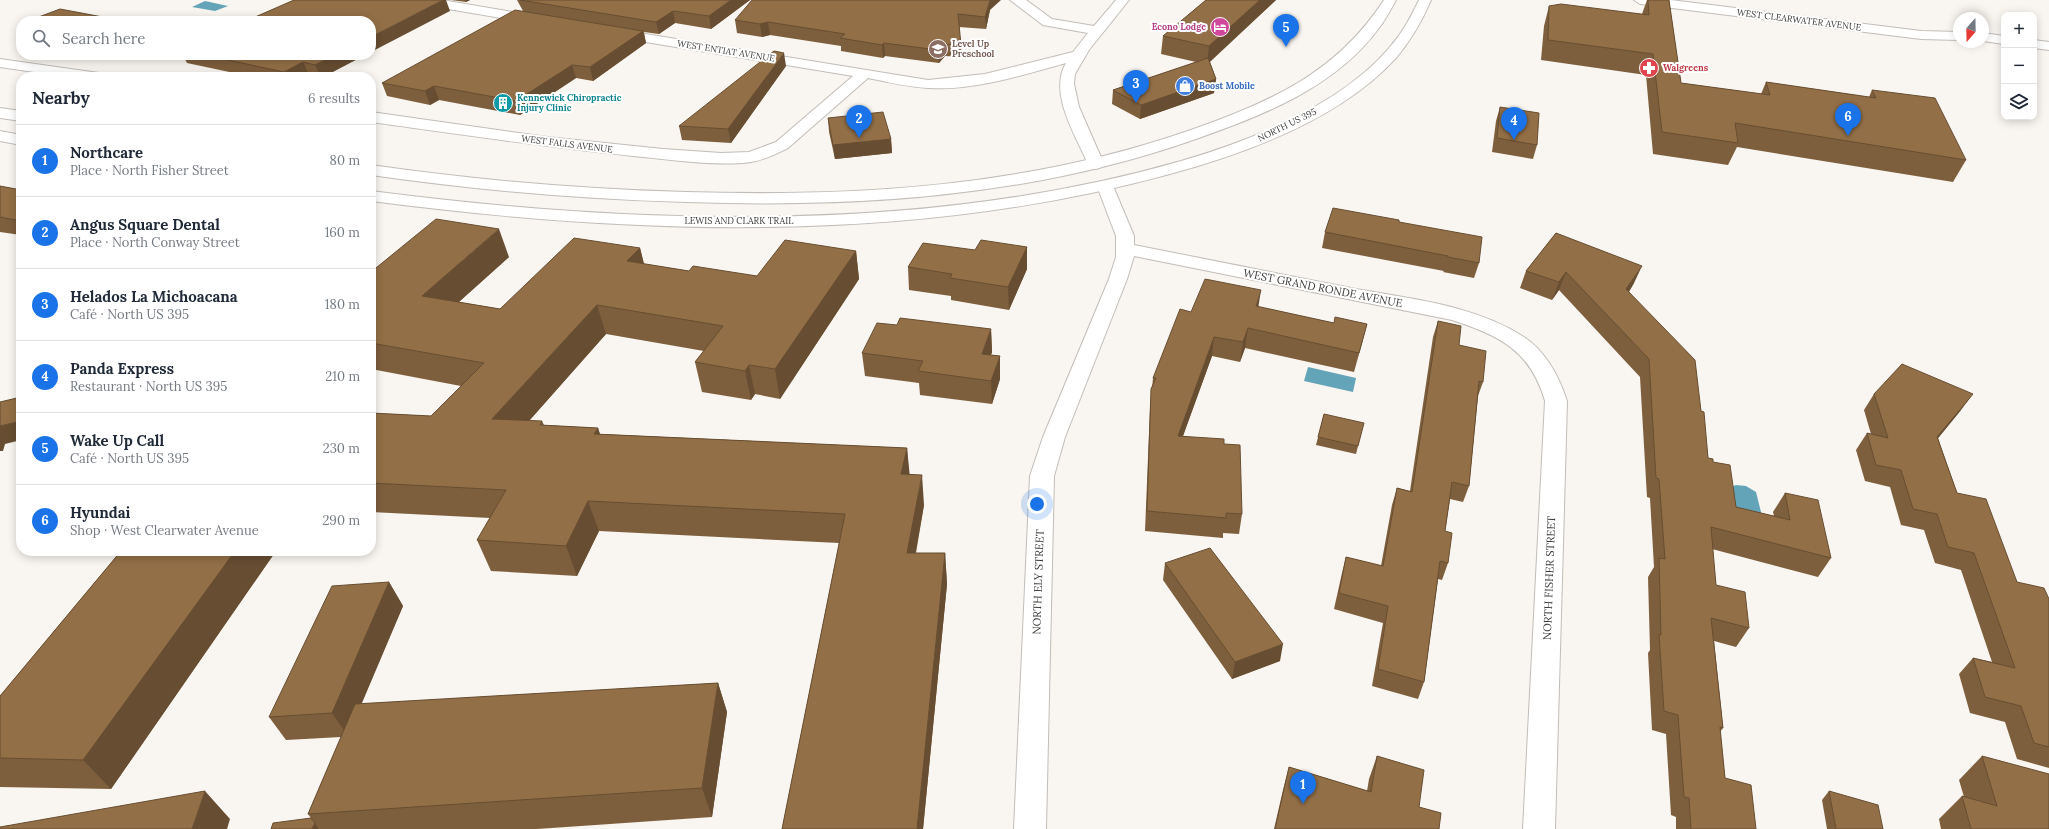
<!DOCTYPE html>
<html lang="en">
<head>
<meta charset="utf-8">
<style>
  :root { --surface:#fff; --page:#f2f2f3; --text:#1f2937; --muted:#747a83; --line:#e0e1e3; --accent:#1a73e8 }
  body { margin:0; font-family:Lora,serif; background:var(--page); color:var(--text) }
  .controls { position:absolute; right:12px; top:12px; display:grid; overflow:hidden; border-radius:8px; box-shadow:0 2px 10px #0003 }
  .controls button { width:36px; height:36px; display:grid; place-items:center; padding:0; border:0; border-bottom:1px solid var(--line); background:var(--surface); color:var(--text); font:20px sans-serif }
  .compass { position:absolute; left:1953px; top:12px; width:36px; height:36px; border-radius:50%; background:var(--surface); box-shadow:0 2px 10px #0003; rotate:200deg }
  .you { position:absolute; left:1037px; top:504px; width:14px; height:14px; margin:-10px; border:3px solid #fff; border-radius:50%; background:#1a73e8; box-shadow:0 0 0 6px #1a73e833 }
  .badge { display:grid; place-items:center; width:26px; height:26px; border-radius:50%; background:var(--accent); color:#fff; font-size:13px; font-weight:700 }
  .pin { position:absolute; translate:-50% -33px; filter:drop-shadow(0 1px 2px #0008) }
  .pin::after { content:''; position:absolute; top:21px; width:14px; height:12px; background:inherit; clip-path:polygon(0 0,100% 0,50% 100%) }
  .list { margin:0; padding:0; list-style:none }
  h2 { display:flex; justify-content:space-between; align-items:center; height:52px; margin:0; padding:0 16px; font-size:17px }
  h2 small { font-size:13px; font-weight:400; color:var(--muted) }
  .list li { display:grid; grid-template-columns:26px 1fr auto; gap:12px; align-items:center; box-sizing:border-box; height:72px; padding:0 16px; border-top:1px solid var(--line) }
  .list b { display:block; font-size:15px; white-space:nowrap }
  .list p { margin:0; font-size:13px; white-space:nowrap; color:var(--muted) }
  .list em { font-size:13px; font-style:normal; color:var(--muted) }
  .icon { flex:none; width:22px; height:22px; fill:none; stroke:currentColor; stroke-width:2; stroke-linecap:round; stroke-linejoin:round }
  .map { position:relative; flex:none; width:2049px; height:829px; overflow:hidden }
  .search { position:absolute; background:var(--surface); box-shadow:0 2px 10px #0003; left:16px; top:16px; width:360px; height:44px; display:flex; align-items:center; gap:10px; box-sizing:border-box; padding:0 14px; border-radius:16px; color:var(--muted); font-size:15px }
  .panel { position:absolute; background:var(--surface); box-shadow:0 2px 10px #0003; left:16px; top:72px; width:360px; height:484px; border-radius:16px }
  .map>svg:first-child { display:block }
</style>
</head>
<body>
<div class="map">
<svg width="2049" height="829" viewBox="0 0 2049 829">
  <rect width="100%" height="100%" fill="#f9f5f0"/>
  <path fill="#64a4b8" d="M 205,1 L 228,6 L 215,11 L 192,7 Z
    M 1308,367 L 1356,378 L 1353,392 L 1304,381 Z
    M 1736,485 L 1746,486 L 1756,492 L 1763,520 L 1736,517 L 1731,487 Z"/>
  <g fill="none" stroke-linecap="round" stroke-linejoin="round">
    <defs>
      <path id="minor" d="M 413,0 L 442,0 L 536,16 L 543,20 L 536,24 L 419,4 Z
        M 1010,0 L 1026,0 L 1052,19 L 1094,26 L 1116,0 L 1129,0 L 1089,50 L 1075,74 L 1074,84 L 1079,107 L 1104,164 L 1102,167 L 1096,169 L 1090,167 L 1088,164 C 1076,136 1048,93 1066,63 C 1022,75 974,91 928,88 C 908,87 887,82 868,78 L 788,148 C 776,154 764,160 751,162 C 716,167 668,159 633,156 C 545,147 458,134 371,122 L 371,112 L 547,137 L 663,149 L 721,153 L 749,152 L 776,142 L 853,76 L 615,37 L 610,36 L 608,33 L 610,30 L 615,29 L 928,80 L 985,74 L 1073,52 L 1088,33 L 1043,25 Z
        M 0,59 L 99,73 L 104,74 L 106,77 L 68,77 L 0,67 Z
        M 1105,181 L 1111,182 L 1113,186 L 1134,236 L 1134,245 C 1206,259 1278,274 1351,288 C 1409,299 1473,304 1524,337 C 1546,352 1559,376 1567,401 L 1555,829 L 1523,829 L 1545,401 C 1530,350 1500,336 1452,320 L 1134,256 L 1127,279 L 1065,437 L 1054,476 L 1046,829 L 1014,829 L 1030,476 L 1043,437 L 1109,279 L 1116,257 L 1116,236 L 1097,186 L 1099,182 Z"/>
      <path id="major" d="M 1634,0 L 1671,0 L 1921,31 L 1959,32 L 1959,40 L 1921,39 L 1640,4 Z
        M 1983,33 L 2004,36 L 2004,44 L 1983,41 Z
        M 2034,40 L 2049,42 L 2049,50 L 2034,48 Z"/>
      <path id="highway" d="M 1384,0 L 1396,0 C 1391,9 1386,19 1379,28 C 1335,88 1263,115 1196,139 C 1032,197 858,208 686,202 C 580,199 475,190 371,175 L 371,165 C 475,180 580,189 686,192 C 856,197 1026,187 1188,131 C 1269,102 1335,75 1384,0 Z
        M 1419,0 L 1431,0 C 1422,21 1411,40 1396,58 C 1339,120 1245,154 1166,175 C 909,245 633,235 371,201 L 371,191 C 634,225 924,235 1181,161 C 1256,139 1354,100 1400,34 C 1408,23 1413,12 1419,0 Z
        M 0,108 L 21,111 L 21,121 L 0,118 Z
        M 0,131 L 21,135 L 21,145 L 0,141 Z"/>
    </defs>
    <use href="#minor" stroke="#c2bdb8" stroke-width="2"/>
    <use href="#major" stroke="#c2bdb8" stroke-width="2"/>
    <use href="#highway" stroke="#c2bdb8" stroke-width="2"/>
    <use href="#minor" fill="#fff" fill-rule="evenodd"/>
    <use href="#major" fill="#fff" fill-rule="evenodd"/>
    <use href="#highway" fill="#fff" fill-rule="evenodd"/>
  </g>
  <path fill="#7e5f3d" d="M 451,0 L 470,0 L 466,2 Z
    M 517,0 L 750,0 L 711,29 L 675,23 L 659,34 L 644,32 L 646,43 L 593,81 L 576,78 L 520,115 L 439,100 L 430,105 L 387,96 L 382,83 L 523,11 Z
    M 1206,0 L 1276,0 L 1210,62 L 1216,79 L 1214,93 L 1140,119 L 1112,104 L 1113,90 L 1196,62 L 1161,54 L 1163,36 Z
    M 1647,0 L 1669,0 L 1681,83 L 1761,94 L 1766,82 L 1869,97 L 1872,90 L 1966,160 L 1953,182 L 1737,147 L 1728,165 L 1653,154 L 1646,75 L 1541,60 L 1544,26 L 1549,6 L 1642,14 Z
    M 990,10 L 986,29 L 959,27 L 962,57 L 945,56 L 939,63 L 885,56 L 883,58 L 841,51 L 841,46 L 770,35 L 762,37 L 737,33 L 735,20 Z
    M 21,24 L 21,31 L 18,25 Z
    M 113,55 L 149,55 L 138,60 Z
    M 183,55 L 365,55 L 323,77 L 317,77 L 309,75 L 305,77 L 253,77 L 187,63 Z
    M 786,66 L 731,143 L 682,140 L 679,126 Z
    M 1500,107 L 1537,145 L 1533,159 L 1492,152 L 1496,121 Z
    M 828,118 L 891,139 L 892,153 L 835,159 L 829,132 Z
    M 0,186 L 21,190 L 21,235 L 0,232 Z
    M 1399,222 L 1479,263 L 1474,278 L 1443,272 L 1444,271 L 1322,248 L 1325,232 Z
    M 1556,233 L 1634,283 L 1629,292 L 1701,411 L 1708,458 L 1713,462 L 1736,507 L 1774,516 L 1773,512 L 1785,493 L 1831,558 L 1818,577 L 1712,549 L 1716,585 L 1749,628 L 1736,647 L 1714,641 L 1723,728 L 1720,732 L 1725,778 L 1756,829 L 1676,829 L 1676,817 L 1671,815 L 1666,734 L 1652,730 L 1648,653 L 1650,650 L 1648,577 L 1654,567 L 1650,498 L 1647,497 L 1640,377 L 1559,290 L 1552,300 L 1520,288 L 1526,271 Z
    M 1027,247 L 1027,269 L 1009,310 L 951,300 L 951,296 L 909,290 L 908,267 L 975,250 Z
    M 640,248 L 644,264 L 689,271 L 757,276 L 856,251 L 859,279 L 780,399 L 755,394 L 751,400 L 702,392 L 695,362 L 704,351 L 606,334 L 529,421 L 542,421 L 544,425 L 598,428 L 600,434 L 907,448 L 909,475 L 924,505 L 916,553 L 945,553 L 947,584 L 923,829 L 782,829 L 839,543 L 599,531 L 577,576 L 491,571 L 477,540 L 490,518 L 371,512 L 371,413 L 431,416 L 461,386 L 371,369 L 371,272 L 509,257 L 459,302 L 500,309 Z
    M 1259,307 L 1334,323 L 1367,324 L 1354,372 L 1245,348 L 1240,362 L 1212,356 L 1183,436 L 1224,444 L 1242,514 L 1239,534 L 1223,533 L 1223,538 L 1145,531 L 1150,409 L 1153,378 L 1191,312 Z
    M 1438,321 L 1459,345 L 1483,382 L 1478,396 L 1469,486 L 1463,502 L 1450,499 L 1445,531 L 1448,563 L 1442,580 L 1438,579 L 1424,682 L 1418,699 L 1372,686 L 1383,623 L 1334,609 L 1342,573 L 1346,557 L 1381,566 L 1392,505 L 1397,488 L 1410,491 L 1433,337 Z
    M 897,325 L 991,329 L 992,352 L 991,355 L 1000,356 L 1000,379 L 992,404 L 920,395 L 919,383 L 865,376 L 862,353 Z
    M 1874,394 L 1961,410 L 1938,438 L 1957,493 L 2017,582 L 2049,599 L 2049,768 L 2017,759 L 2005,722 L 1970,713 L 1959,674 L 1973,658 L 1992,662 L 1961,570 L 1935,563 L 1924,530 L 1901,525 L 1890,487 L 1865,481 L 1856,450 L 1867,433 L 1871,434 L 1864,410 Z
    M 1324,414 L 1358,446 L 1356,454 L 1316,445 Z
    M 121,551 L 276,551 L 111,789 L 0,787 L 0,696 Z
    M 1165,563 L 1280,661 L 1232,679 L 1163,580 Z
    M 389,582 L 403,606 L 361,704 L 718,683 L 727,712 L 712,817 L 537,829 L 271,829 L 311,818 L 308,814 L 341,737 L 286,740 L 269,717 Z
    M 1377,756 L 1419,807 L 1439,829 L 1274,829 L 1283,790 L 1289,767 L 1367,791 L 1369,779 Z
    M 1982,756 L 2049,829 L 1941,829 L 1939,819 L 1962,796 L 1964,797 L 1959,780 Z
    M 1829,791 L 1883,829 L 1827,829 L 1822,800 Z"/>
  <path fill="#674e32" d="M 443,0 L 446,0 L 450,11 L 371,52 L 371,37 Z
    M 465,0 L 470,0 L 466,2 Z
    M 731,0 L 750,0 L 711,29 L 709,16 Z
    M 990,0 L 1001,0 L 990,10 L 986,29 L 985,17 Z
    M 1260,0 L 1276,0 L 1207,64 L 1209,46 Z
    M 673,11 L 675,23 L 659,34 L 656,22 Z
    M 768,22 L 770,35 L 762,37 L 760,24 Z
    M 643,31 L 646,43 L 593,81 L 590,67 Z
    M 884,43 L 885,56 L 883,58 L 882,45 Z
    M 944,44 L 945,56 L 939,63 L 938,50 Z
    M 784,53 L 786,66 L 731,143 L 728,129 Z
    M 135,55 L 149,55 L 138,60 Z
    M 335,55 L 365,55 L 323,77 L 321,77 L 315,65 Z
    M 303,62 L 309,75 L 305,77 L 286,77 L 284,72 Z
    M 572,65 L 576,78 L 520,115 L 516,101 Z
    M 1216,79 L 1214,93 L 1140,119 L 1141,105 Z
    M 434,86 L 439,100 L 430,105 L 425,91 Z
    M 891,139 L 892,153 L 835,159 L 833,145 Z
    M 499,229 L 509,257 L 434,324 L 422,296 Z
    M 1027,247 L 1027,269 L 1009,310 L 1008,287 Z
    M 640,248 L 647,276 L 627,261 Z
    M 856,251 L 859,279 L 780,399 L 775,369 Z
    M 1642,266 L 1634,283 L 1619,307 L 1626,289 Z
    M 1566,272 L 1559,290 L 1552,300 L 1559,282 Z
    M 1261,290 L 1258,309 L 1256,306 Z
    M 597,305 L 606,334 L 504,449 L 492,419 Z
    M 1367,324 L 1362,343 L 1354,372 L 1359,353 Z
    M 1248,328 L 1245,348 L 1240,362 L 1243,342 Z
    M 991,329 L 992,352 L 983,377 L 982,354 Z
    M 1214,337 L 1212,356 L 1176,455 L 1178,436 Z
    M 1000,356 L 1000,379 L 992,404 L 991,381 Z
    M 749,365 L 755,394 L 751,400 L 745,371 Z
    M 1973,394 L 1961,410 L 1926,453 L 1937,437 Z
    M 21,421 L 21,440 L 5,444 L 3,451 L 0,451 L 0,426 Z
    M 598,428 L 607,457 L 594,434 Z
    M 907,448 L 910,478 L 901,474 Z
    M 922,475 L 924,505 L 910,583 L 907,553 Z
    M 588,501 L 599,531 L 577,576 L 566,546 Z
    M 235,551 L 276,551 L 111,789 L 83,760 Z
    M 945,553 L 947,584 L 923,829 L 917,829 Z
    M 389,582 L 403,606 L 348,736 L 332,713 Z
    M 1283,644 L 1280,661 L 1232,679 L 1235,662 Z
    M 718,683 L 727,712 L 712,817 L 702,788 Z
    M 205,791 L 230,819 L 227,829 L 192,829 Z
    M 315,823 L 319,829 L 312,829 Z"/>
  <path fill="#936f47" stroke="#674e32" d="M 294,0 L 443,0 L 371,37 L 371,21 L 246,21 Z
    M 520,0 L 731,0 L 709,16 L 673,11 L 656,22 Z
    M 752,0 L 990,0 L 985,17 L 958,14 L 961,45 L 944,44 L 938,50 L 884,43 L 882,45 L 840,38 L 845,34 L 768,22 L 760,24 L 735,20 Z
    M 1206,0 L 1260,0 L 1209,46 L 1163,36 Z
    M 1648,0 L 1669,0 L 1681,83 L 1770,95 L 1766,82 L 1876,98 L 1872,90 L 1935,98 L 1966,160 L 1735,123 L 1738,143 L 1662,132 L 1653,54 L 1548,40 L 1549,6 L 1561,4 L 1649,15 Z
    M 60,9 L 124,21 L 28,21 Z
    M 515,10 L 643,31 L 590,67 L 572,65 L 516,101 L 434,86 L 425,91 L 382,83 Z
    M 774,51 L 784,53 L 728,129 L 679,126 Z
    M 204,55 L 335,55 L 315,65 L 303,62 L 284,72 Z
    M 1208,58 L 1216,79 L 1141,105 L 1113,90 Z
    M 1500,107 L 1539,113 L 1537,145 L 1497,138 Z
    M 883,112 L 891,139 L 833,145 L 828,118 Z
    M 0,186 L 21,190 L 21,221 L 0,217 Z
    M 1333,208 L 1399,220 L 1399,222 L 1482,237 L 1479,263 L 1448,257 L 1448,256 L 1325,232 Z
    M 436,219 L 499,229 L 422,296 L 500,309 L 574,238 L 640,248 L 627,261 L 689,271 L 693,266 L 757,276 L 785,240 L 856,251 L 775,369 L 749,365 L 745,371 L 695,362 L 723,326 L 597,305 L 492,419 L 542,421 L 540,425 L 598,428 L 594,434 L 907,448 L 901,474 L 922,475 L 907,553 L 945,553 L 917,829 L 782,829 L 845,514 L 588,501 L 566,546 L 477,540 L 506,490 L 371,483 L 371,413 L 431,416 L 484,363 L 371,343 L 371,272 Z
    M 1556,233 L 1642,266 L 1626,289 L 1695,360 L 1701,411 L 1704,412 L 1708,458 L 1713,459 L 1713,462 L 1730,465 L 1736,507 L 1790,520 L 1785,493 L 1818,500 L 1831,558 L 1711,527 L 1716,585 L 1745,592 L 1749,628 L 1711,618 L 1723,728 L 1720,727 L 1725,778 L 1751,785 L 1756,829 L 1691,829 L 1689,798 L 1684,797 L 1678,715 L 1664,711 L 1659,634 L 1661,635 L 1659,558 L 1665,559 L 1659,479 L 1656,478 L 1649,359 L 1566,272 L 1559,282 L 1526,271 Z
    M 981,240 L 1027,247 L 1008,287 L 950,278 L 952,274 L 908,267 L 923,243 L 975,250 Z
    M 1205,279 L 1261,290 L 1256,306 L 1334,323 L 1335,317 L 1367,324 L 1359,353 L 1248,328 L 1243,342 L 1214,337 L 1178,436 L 1224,439 L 1224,444 L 1240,445 L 1242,514 L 1226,513 L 1226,518 L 1147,511 L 1151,389 L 1156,378 L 1153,378 L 1180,309 L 1191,312 Z
    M 900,318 L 991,329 L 982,354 L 1000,356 L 991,381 L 918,371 L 923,361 L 862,353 L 877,323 L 897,325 Z
    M 1438,321 L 1461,326 L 1459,345 L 1486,351 L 1483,382 L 1479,381 L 1469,486 L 1452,482 L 1445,531 L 1452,533 L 1448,563 L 1440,561 L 1424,682 L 1378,669 L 1388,606 L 1339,593 L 1346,557 L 1383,566 L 1397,488 L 1412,492 Z
    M 1902,364 L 1973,394 L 1937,437 L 1957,493 L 1986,499 L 2017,582 L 2044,588 L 2049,599 L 2049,747 L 2034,743 L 2021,706 L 1985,697 L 1973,658 L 2015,668 L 1974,553 L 1948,547 L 1937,514 L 1913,509 L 1901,470 L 1876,465 L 1867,433 L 1888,438 L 1874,394 Z
    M 21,397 L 21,421 L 0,426 L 0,402 Z
    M 1324,414 L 1364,423 L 1358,446 L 1318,437 Z
    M 1210,548 L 1283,644 L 1235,662 L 1165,563 Z
    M 121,551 L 235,551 L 83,760 L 0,758 L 0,696 Z
    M 389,582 L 332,713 L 269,717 L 332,586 Z
    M 718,683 L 702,788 L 308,814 L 355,704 Z
    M 1377,756 L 1424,770 L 1419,807 L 1441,813 L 1439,829 L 1275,829 L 1289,767 L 1371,792 Z
    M 1982,756 L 2049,774 L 2049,829 L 1971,829 L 1962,796 L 1997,806 Z
    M 205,791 L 192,829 L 0,829 L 0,827 Z
    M 1829,791 L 1878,805 L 1883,829 L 1836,829 Z
    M 311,818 L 315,823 L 312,829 L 271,829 L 273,823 Z"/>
  <defs>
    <symbol id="hotel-disc" viewBox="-11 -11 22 22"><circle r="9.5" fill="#d1479c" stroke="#fff"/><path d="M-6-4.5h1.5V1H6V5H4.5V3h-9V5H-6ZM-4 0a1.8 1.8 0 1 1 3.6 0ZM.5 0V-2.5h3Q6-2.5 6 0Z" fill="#fff"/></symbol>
    <symbol id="school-disc" viewBox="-11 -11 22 22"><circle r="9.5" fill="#8d6e63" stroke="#fff"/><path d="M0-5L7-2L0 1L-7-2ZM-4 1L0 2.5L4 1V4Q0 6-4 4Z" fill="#fff"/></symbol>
    <symbol id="pharmacy-disc" viewBox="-11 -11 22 22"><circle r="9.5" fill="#e0444e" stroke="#fff"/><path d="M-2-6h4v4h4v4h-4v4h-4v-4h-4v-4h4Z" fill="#fff"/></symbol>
    <symbol id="shop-disc" viewBox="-11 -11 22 22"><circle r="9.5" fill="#3f7fe0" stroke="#fff"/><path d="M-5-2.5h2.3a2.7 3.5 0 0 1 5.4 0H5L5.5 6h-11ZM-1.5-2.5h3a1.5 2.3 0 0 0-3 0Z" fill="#fff"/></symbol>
    <symbol id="building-disc" viewBox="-11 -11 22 22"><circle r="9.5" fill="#0f9aa8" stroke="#fff"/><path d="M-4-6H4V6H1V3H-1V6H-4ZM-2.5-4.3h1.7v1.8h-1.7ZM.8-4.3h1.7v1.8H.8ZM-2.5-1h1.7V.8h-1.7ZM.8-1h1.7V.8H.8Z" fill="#fff"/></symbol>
  </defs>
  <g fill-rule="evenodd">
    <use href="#hotel-disc" x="1209" y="16" width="22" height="22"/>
    <use href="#school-disc" x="927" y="38" width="22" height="22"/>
    <use href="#pharmacy-disc" x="1638" y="57" width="22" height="22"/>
    <use href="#shop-disc" x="1174" y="75" width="22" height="22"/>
    <use href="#building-disc" x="492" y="92" width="22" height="22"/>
  </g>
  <g text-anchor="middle" stroke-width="4" stroke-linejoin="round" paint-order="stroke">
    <g font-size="9" fill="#3b3a38" stroke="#fff">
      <text transform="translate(1799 20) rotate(7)" y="3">WEST CLEARWATER AVENUE</text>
      <text transform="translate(726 51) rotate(9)" y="3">WEST ENTIAT AVENUE</text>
      <text transform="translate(1287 125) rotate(-26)" y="3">NORTH US 395</text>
      <text transform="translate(567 144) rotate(7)" y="3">WEST FALLS AVENUE</text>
      <text x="739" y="224">LEWIS AND CLARK TRAIL</text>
    </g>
    <g font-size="9" font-weight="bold" fill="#b23c85" stroke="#fff" text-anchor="end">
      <text x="1206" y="30">Econo Lodge</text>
    </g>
    <g font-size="9" font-weight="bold" fill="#785e54" stroke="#fff" text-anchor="start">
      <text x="952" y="47">Level Up<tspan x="952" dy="10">Preschool</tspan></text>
    </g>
    <g font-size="9" font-weight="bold" fill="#be3a42" stroke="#fff" text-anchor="start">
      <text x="1663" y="71">Walgreens</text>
    </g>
    <g font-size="9" font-weight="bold" fill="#366cbe" stroke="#fff" text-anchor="start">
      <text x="1199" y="89">Boost Mobile</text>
    </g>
    <g font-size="9" font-weight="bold" fill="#0d838f" stroke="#fff" text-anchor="start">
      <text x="517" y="101">Kennewick Chiropractic<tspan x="517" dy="10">Injury Clinic</tspan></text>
    </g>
    <g font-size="11" fill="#3b3a38" stroke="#fff">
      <text transform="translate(1323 288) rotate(11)" y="4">WEST GRAND RONDE AVENUE</text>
      <text transform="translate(1549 578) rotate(-88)" y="4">NORTH FISHER STREET</text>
      <text transform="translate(1038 582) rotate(-88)" y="4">NORTH ELY STREET</text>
    </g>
  </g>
</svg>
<div class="controls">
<button>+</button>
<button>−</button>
<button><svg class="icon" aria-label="layers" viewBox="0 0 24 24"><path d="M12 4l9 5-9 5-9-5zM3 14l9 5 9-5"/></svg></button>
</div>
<svg class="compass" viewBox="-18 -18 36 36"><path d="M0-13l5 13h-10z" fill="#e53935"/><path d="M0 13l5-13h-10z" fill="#747a83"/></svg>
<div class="you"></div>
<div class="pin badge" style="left:1303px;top:804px">1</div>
<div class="pin badge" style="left:859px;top:138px">2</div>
<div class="pin badge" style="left:1136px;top:103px">3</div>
<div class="pin badge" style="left:1514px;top:140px">4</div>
<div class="pin badge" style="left:1286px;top:47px">5</div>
<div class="pin badge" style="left:1848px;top:136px">6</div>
<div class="search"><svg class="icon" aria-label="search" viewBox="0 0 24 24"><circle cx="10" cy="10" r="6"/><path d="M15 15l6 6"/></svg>Search here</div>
<section class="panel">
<h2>Nearby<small>6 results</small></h2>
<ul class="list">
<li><span class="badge">1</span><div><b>Northcare</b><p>Place · North Fisher Street</p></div><em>80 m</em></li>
<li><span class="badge">2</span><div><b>Angus Square Dental</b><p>Place · North Conway Street</p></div><em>160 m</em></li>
<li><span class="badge">3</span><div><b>Helados La Michoacana</b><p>Café · North US 395</p></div><em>180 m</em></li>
<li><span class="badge">4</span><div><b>Panda Express</b><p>Restaurant · North US 395</p></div><em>210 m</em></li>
<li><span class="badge">5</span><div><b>Wake Up Call</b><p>Café · North US 395</p></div><em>230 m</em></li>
<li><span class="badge">6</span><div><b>Hyundai</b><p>Shop · West Clearwater Avenue</p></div><em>290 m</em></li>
</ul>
</section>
</div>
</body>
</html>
